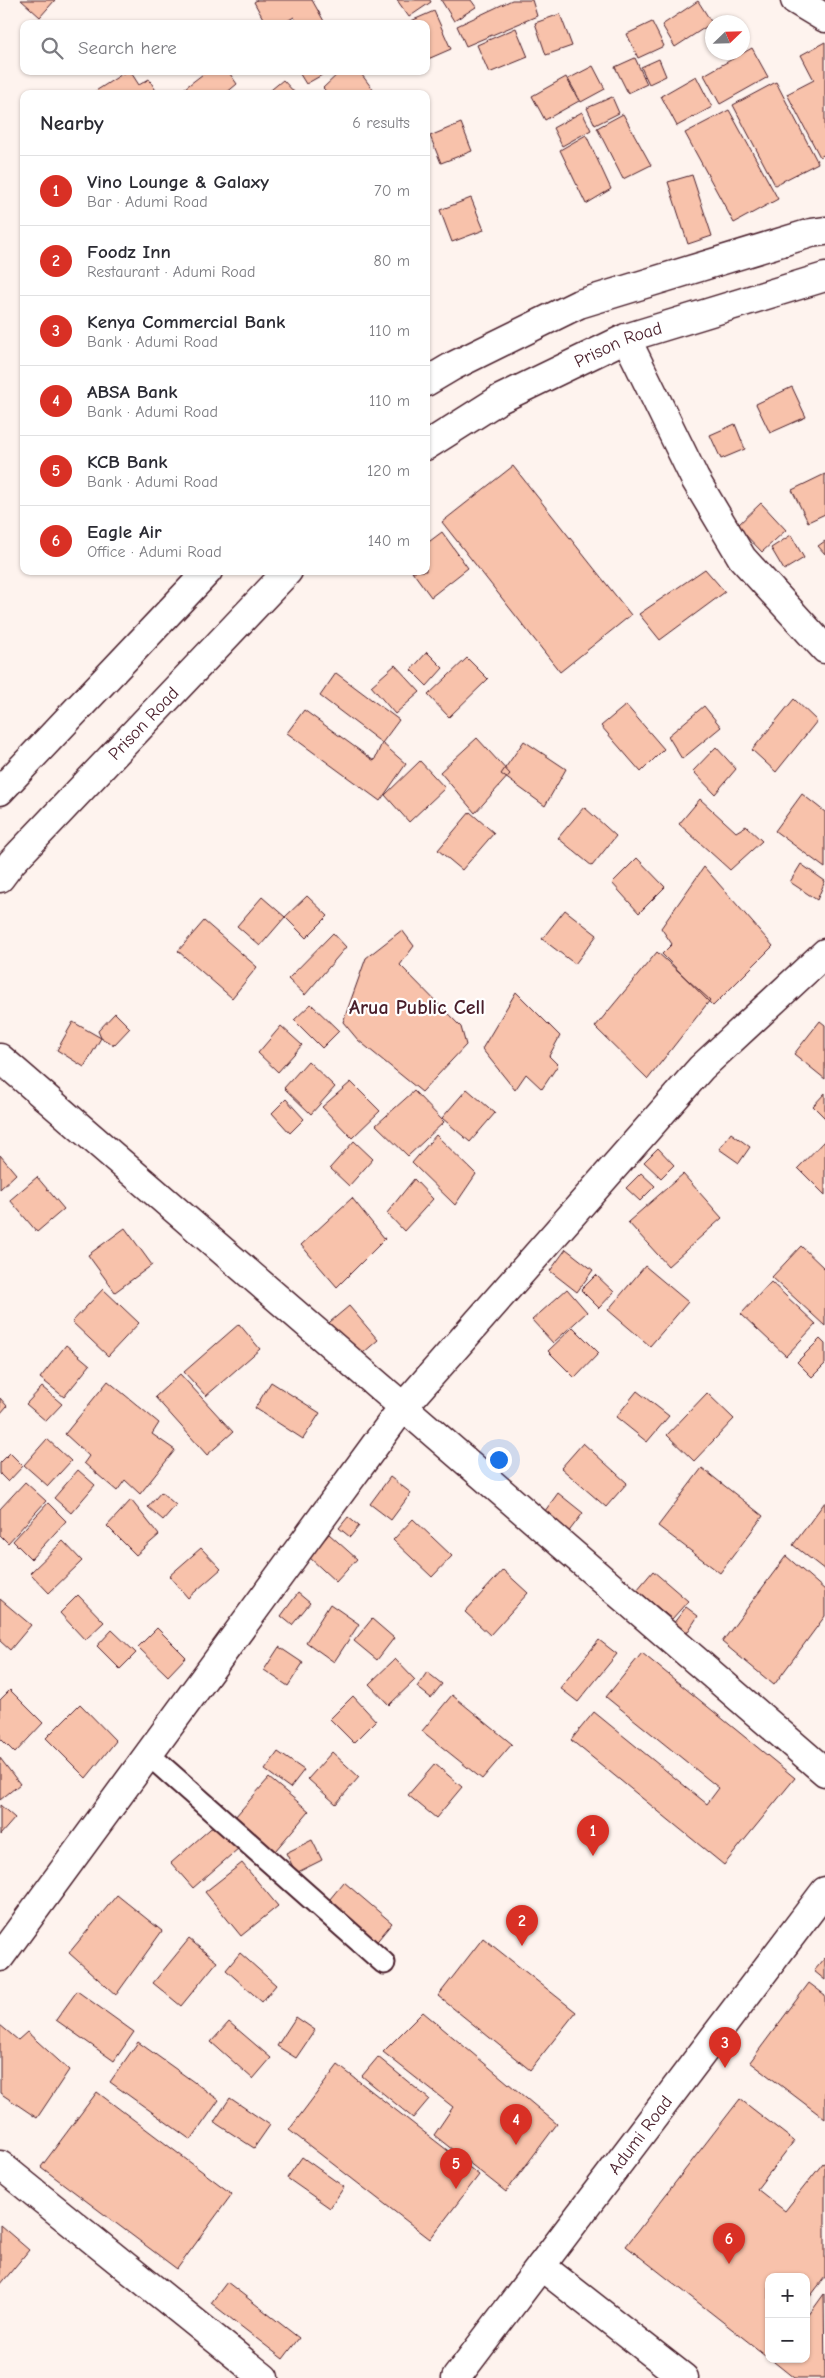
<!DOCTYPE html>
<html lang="en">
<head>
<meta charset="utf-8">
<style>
  :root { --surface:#fff; --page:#f2f2f3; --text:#2b2b33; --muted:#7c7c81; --line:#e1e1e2; --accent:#d93025 }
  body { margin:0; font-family:"Comic Neue",sans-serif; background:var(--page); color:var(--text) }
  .controls { position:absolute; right:15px; bottom:15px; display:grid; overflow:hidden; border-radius:10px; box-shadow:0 1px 4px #0004 }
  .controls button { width:45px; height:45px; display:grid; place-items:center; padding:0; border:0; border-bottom:1px solid var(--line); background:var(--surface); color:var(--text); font:25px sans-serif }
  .compass { position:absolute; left:705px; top:15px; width:45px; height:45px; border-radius:50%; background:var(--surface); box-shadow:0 1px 4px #0004; rotate:67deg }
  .you { position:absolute; left:498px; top:1459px; width:18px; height:18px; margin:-12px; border:4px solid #fff; border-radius:50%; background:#1a73e8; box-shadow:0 0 0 8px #1a73e833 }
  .badge { display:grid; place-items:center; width:32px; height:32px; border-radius:50%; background:var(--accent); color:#fff; font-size:16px; font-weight:700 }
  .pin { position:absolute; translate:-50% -41px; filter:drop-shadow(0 1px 2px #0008) }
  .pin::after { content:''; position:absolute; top:26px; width:18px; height:15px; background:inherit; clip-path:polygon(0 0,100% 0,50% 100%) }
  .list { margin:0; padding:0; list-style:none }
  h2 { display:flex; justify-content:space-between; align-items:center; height:65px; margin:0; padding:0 20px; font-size:21px }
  h2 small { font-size:16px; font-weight:400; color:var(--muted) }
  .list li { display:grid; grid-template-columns:32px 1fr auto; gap:15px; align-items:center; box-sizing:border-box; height:70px; padding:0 20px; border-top:1px solid var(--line) }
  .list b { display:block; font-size:19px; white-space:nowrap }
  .list p { margin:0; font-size:16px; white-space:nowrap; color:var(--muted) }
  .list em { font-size:16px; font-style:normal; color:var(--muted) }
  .icon { flex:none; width:28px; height:28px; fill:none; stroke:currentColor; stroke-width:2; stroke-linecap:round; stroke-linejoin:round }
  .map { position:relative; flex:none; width:825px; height:2378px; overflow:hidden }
  .search { position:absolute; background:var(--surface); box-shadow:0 1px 4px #0004; left:20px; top:20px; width:410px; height:55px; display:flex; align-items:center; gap:12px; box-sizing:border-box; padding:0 18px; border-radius:10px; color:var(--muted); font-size:19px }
  .panel { position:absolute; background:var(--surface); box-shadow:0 1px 4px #0004; left:20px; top:90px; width:410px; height:485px; border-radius:10px }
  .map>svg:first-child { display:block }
</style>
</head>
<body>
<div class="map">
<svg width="825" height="2378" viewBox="0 0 825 2378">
  <rect width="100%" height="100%" fill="#fef3ee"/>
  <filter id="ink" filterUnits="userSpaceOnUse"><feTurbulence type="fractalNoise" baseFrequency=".02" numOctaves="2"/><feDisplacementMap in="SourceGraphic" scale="10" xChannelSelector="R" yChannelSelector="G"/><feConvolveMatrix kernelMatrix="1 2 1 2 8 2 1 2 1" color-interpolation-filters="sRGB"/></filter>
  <g filter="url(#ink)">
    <path fill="#f8c2ab" stroke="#4a1f2b" d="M 21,0 L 55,0 L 40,17 Z
      M 257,0 L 312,0 L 325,23 L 297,24 L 294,17 L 282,24 L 266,24 L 254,2 Z
      M 397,0 L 430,0 L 431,2 L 409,17 Z
      M 441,0 L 471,0 L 476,7 L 454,21 Z
      M 512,0 L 532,0 L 537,16 L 466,46 L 457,26 Z
      M 698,1 L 712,23 L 675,47 L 662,25 Z
      M 434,11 L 451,49 L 428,59 L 426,54 L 426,24 L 412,24 L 411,21 Z
      M 560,14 L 572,46 L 546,55 L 535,23 Z
      M 652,22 L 664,46 L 638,58 L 627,34 Z
      M 516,28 L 528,57 L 489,73 L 477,45 Z
      M 825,42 L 825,154 L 820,157 L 787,94 L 814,80 L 801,55 Z
      M 752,48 L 768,77 L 720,104 L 704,75 Z
      M 635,58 L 647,84 L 628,93 L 615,67 Z
      M 659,59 L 666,76 L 649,84 L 641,67 Z
      M 593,66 L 605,89 L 581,102 L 568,79 Z
      M 127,71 L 130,71 L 139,85 L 149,79 L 158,94 L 91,94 Z
      M 207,71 L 228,71 L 237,84 L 225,94 L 177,94 Z
      M 298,71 L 320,71 L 322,75 L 306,84 Z
      M 341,71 L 359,71 L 374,91 L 371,94 L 329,94 L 323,88 Z
      M 696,76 L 712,107 L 677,126 L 661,96 Z
      M 566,77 L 579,101 L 545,120 L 532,96 Z
      M 283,80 L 296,94 L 266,94 Z
      M 776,82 L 818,163 L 775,185 L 733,105 Z
      M 612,97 L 619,113 L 595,125 L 587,108 Z
      M 729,110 L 778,199 L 734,223 L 685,133 Z
      M 582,112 L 591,130 L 562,146 L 553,128 Z
      M 623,114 L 651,165 L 623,179 L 597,128 Z
      M 461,123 L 472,151 L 441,163 L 430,136 Z
      M 586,135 L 611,189 L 586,204 L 560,150 Z
      M 692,175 L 712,236 L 688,244 L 668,182 Z
      M 471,198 L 484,230 L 452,242 L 440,210 Z
      M 792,387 L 806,417 L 770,433 L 756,404 Z
      M 735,424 L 745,449 L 721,459 L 710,435 Z
      M 513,466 L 631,615 L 560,672 L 442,522 Z
      M 825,474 L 825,514 L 808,522 L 792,490 Z
      M 761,503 L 786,530 L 762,552 L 737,526 Z
      M 442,532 L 468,568 L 431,597 L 412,571 L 426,571 L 426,544 Z
      M 791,535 L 804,558 L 784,570 L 771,548 Z
      M 825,541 L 825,554 L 818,546 Z
      M 705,569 L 725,592 L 660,640 L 639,614 Z
      M 427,652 L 443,668 L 427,686 L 411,670 Z
      M 467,658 L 488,679 L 449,717 L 428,695 Z
      M 395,665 L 420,692 L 395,714 L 371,686 Z
      M 336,673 L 399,720 L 382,743 L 320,696 Z
      M 794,699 L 817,721 L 776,772 L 752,750 Z
      M 626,705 L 664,749 L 641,772 L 601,726 Z
      M 704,706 L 721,727 L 682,759 L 668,736 Z
      M 304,710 L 374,761 L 382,743 L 406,764 L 380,801 L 287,733 Z
      M 477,738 L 510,774 L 475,813 L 440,772 Z
      M 524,741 L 566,769 L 545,806 L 501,774 Z
      M 716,747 L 736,769 L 715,794 L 693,771 Z
      M 420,761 L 445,788 L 409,822 L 385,795 Z
      M 802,794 L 825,812 L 825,868 L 775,831 Z
      M 700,799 L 736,832 L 746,826 L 762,841 L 730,870 L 679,824 Z
      M 584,807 L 616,836 L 592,866 L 558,838 Z
      M 470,812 L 494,833 L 462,870 L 438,850 Z
      M 637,858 L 665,887 L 639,913 L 612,883 Z
      M 801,864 L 825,881 L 817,900 L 790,882 Z
      M 704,867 L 773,946 L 713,1006 L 662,954 L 672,944 L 661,928 Z
      M 307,896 L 328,916 L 306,938 L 285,917 Z
      M 262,897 L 285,917 L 260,946 L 237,926 Z
      M 565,910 L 597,935 L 575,964 L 542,939 Z
      M 204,921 L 257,967 L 232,998 L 178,951 Z
      M 402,930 L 414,946 L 400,965 L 461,1027 L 466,1045 L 422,1092 L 358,1040 L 343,1022 L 366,958 Z
      M 333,933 L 346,947 L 305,995 L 288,979 Z
      M 657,952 L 710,1000 L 648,1079 L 595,1027 Z
      M 516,992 L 560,1036 L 549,1056 L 558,1065 L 542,1089 L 526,1074 L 515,1090 L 482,1049 Z
      M 311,1004 L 339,1031 L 322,1048 L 294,1020 Z
      M 115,1013 L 130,1028 L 114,1045 L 101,1038 L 98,1031 Z
      M 820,1021 L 825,1025 L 825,1079 L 794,1054 Z
      M 73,1022 L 101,1038 L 84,1067 L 57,1050 Z
      M 281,1026 L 302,1045 L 278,1072 L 258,1053 Z
      M 308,1061 L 335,1087 L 311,1114 L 284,1088 Z
      M 351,1082 L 380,1111 L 352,1138 L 322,1107 Z
      M 467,1089 L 495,1113 L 470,1142 L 442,1118 Z
      M 414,1091 L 444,1122 L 408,1156 L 376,1125 Z
      M 825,1093 L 825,1118 L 813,1106 Z
      M 286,1099 L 304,1119 L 290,1133 L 272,1113 Z
      M 731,1133 L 750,1147 L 739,1163 L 719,1149 Z
      M 436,1135 L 476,1174 L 455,1205 L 412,1163 Z
      M 825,1140 L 825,1195 L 798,1168 Z
      M 354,1141 L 373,1159 L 349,1186 L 330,1168 Z
      M 658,1148 L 674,1165 L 661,1178 L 644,1162 Z
      M 0,1155 L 16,1174 L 0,1189 Z
      M 641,1173 L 655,1186 L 640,1201 L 626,1188 Z
      M 683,1174 L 722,1218 L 668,1266 L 628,1222 Z
      M 37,1177 L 64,1209 L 37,1232 L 10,1200 Z
      M 414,1179 L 433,1199 L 404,1231 L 387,1213 Z
      M 352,1198 L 385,1239 L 337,1287 L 301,1245 Z
      M 125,1228 L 152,1265 L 115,1292 L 88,1255 Z
      M 801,1246 L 825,1269 L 825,1326 L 772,1277 Z
      M 566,1249 L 593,1270 L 577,1292 L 550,1271 Z
      M 645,1266 L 688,1302 L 650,1346 L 608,1310 Z
      M 596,1275 L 614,1292 L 599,1308 L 581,1290 Z
      M 771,1282 L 816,1324 L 786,1356 L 741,1314 Z
      M 103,1289 L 139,1323 L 108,1356 L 72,1322 Z
      M 567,1289 L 587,1312 L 553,1343 L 532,1320 Z
      M 349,1306 L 378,1340 L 348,1366 L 318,1332 Z
      M 239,1324 L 260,1349 L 206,1396 L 184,1372 Z
      M 573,1327 L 599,1353 L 575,1378 L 548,1351 Z
      M 820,1339 L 825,1344 L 825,1364 L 812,1377 L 797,1362 Z
      M 66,1345 L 90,1365 L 64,1397 L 40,1378 Z
      M 180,1374 L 233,1432 L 207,1455 L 155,1397 Z
      M 108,1381 L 159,1423 L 152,1434 L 175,1450 L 140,1494 L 125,1480 L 117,1491 L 84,1463 L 89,1456 L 65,1434 Z
      M 271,1382 L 320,1413 L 303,1439 L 255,1408 Z
      M 42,1387 L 62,1404 L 46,1421 L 26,1404 Z
      M 637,1391 L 669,1416 L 647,1442 L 616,1417 Z
      M 707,1393 L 734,1419 L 694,1461 L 667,1435 Z
      M 0,1398 L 7,1406 L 0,1414 Z
      M 47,1439 L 71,1461 L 48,1486 L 24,1465 Z
      M 583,1443 L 627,1483 L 606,1507 L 561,1468 Z
      M 10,1453 L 23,1466 L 8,1482 L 0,1474 L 0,1463 Z
      M 702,1468 L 763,1516 L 720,1573 L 658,1526 Z
      M 78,1470 L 95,1485 L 71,1513 L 54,1498 Z
      M 390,1477 L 411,1493 L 391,1520 L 370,1504 Z
      M 25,1482 L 46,1501 L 8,1543 L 0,1535 L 0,1509 Z
      M 161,1492 L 176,1505 L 163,1520 L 148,1507 Z
      M 558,1493 L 583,1513 L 567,1534 L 542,1515 Z
      M 131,1500 L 159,1535 L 136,1555 L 107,1526 Z
      M 825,1502 L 825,1570 L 793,1545 Z
      M 48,1503 L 66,1521 L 31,1559 L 13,1541 Z
      M 348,1517 L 359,1526 L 350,1537 L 339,1528 Z
      M 413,1519 L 452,1556 L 432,1577 L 393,1540 Z
      M 329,1534 L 357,1559 L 336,1582 L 309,1557 Z
      M 63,1541 L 82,1561 L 49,1593 L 30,1573 Z
      M 201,1548 L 221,1569 L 188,1598 L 169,1576 Z
      M 786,1556 L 825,1590 L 825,1616 L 774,1685 L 722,1642 Z
      M 503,1570 L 528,1593 L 490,1635 L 465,1612 Z
      M 653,1571 L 688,1601 L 672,1619 L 637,1590 Z
      M 298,1593 L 310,1603 L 292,1625 L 281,1616 Z
      M 78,1595 L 104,1622 L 85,1640 L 60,1613 Z
      M 0,1599 L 31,1625 L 10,1650 L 0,1641 Z
      M 330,1604 L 359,1624 L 334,1662 L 306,1642 Z
      M 686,1607 L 698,1616 L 687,1633 L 673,1624 Z
      M 372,1619 L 394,1638 L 377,1660 L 354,1641 Z
      M 157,1628 L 186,1657 L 168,1676 L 138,1647 Z
      M 112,1630 L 136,1653 L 120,1669 L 97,1646 Z
      M 599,1640 L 617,1654 L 578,1702 L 560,1688 Z
      M 279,1647 L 303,1663 L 288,1686 L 264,1670 Z
      M 642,1653 L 795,1778 L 724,1865 L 571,1740 L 594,1712 L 707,1804 L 719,1788 L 606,1697 Z
      M 395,1659 L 415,1680 L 389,1705 L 369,1684 Z
      M 427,1672 L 442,1684 L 431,1698 L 417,1687 Z
      M 10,1690 L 43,1723 L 15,1753 L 0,1738 L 0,1700 Z
      M 452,1695 L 512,1744 L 482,1779 L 422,1731 Z
      M 353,1696 L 376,1721 L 354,1743 L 330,1719 Z
      M 80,1704 L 116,1741 L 86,1778 L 46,1738 Z
      M 278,1752 L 304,1770 L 290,1788 L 265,1770 Z
      M 332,1752 L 359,1777 L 336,1804 L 308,1779 Z
      M 0,1758 L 20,1784 L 0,1800 Z
      M 435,1764 L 462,1787 L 436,1818 L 408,1795 Z
      M 269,1778 L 309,1811 L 275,1851 L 235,1817 Z
      M 0,1805 L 15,1818 L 0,1835 Z
      M 217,1823 L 239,1848 L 193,1888 L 171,1863 Z
      M 312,1840 L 322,1860 L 296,1873 L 286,1853 Z
      M 242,1863 L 278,1906 L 241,1936 L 205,1892 Z
      M 344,1882 L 392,1923 L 374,1945 L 325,1905 Z
      M 117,1895 L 162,1931 L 116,1995 L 69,1953 Z
      M 483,1938 L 576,2012 L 530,2070 L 438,1996 Z
      M 189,1939 L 217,1962 L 181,2006 L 153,1983 Z
      M 240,1953 L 276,1985 L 262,2002 L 226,1970 Z
      M 825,1958 L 825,1980 L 814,1971 Z
      M 809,1983 L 825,1995 L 825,2119 L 750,2062 Z
      M 77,1991 L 134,2032 L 114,2061 L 56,2020 Z
      M 423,2012 L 557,2124 L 506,2192 L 434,2135 L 453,2107 L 383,2052 Z
      M 296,2017 L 315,2030 L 296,2058 L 277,2046 Z
      M 229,2022 L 271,2058 L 253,2079 L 211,2042 Z
      M 0,2025 L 18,2040 L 27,2032 L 69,2070 L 37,2118 L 0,2093 Z
      M 138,2042 L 219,2100 L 191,2140 L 110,2082 Z
      M 378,2057 L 429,2099 L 413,2118 L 362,2076 Z
      M 338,2065 L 479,2175 L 430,2239 L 289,2130 Z
      M 97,2092 L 232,2194 L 177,2269 L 41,2167 Z
      M 230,2098 L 270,2125 L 254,2148 L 214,2122 Z
      M 740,2099 L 794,2141 L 757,2189 L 785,2211 L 823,2163 L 825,2164 L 825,2277 L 806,2302 L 806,2277 L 769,2277 L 769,2350 L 765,2355 L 626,2246 Z
      M 302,2157 L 344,2187 L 330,2208 L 287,2178 Z
      M 0,2225 L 29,2250 L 0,2285 Z
      M 227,2282 L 299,2338 L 283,2359 L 211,2303 Z
      M 824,2294 L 825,2378 L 794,2378 L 774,2362 L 776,2359 L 806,2359 L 806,2319 Z"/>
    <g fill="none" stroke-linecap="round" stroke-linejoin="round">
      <defs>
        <path id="service" d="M 148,1754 L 384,1963"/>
        <path id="minor" d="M 795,0 L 825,18
          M 626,338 L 695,479 L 742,558 L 825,649
          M 0,1058 L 825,1772
          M 0,1957 L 403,1407 L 701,1068 L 825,953
          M 0,2165 L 264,2378
          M 541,2266 L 684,2378"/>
        <g id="tertiary">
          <path d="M 426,382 L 453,366 L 579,304 L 811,233 L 825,231"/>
          <path id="s1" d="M 426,446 L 500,399 L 626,338 L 825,277"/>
          <path d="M 0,791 L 208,571"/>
          <path id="s2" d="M 0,878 L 12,862 L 288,571"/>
        </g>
        <g id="secondary">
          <path id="s3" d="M 456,2378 L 825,1891"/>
        </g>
      </defs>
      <use href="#service" stroke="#4a1f2b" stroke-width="25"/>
      <use href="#minor" stroke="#4a1f2b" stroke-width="31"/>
      <use href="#tertiary" stroke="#4a1f2b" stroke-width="31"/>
      <use href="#secondary" stroke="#4a1f2b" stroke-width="31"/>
      <use href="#service" stroke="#fff" stroke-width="21"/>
      <use href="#minor" stroke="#fff" stroke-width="28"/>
      <use href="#tertiary" stroke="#fff" stroke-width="28"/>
      <use href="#secondary" stroke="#fff" stroke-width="28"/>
    </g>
  </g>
  <g text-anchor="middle" stroke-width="4.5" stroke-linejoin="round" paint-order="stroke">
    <g font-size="18" fill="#4a1f2b" stroke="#fff">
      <text dy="6" stroke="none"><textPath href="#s1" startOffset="218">Prison Road</textPath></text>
      <text dy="6" stroke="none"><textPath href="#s2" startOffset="211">Prison Road</textPath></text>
      <text dy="6" stroke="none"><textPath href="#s3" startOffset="305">Adumi Road</textPath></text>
    </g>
    <g font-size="20" font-weight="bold" fill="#4a1f2b" stroke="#fff">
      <text x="417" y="1014">Arua Public Cell</text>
    </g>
  </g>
</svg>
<div class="controls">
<button>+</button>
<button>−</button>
</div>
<svg class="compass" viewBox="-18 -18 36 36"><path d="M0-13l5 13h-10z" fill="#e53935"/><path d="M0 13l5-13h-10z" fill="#7c7c81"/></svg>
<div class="you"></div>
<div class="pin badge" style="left:593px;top:1856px">1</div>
<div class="pin badge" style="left:522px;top:1946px">2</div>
<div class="pin badge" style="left:725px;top:2068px">3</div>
<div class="pin badge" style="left:516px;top:2145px">4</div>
<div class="pin badge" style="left:456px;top:2189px">5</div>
<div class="pin badge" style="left:729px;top:2264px">6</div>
<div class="search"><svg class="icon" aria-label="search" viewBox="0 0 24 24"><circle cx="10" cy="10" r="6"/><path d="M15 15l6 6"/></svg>Search here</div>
<section class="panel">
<h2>Nearby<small>6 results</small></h2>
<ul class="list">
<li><span class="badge">1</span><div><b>Vino Lounge &amp; Galaxy</b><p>Bar · Adumi Road</p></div><em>70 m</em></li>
<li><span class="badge">2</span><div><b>Foodz Inn</b><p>Restaurant · Adumi Road</p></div><em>80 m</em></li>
<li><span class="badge">3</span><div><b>Kenya Commercial Bank</b><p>Bank · Adumi Road</p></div><em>110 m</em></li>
<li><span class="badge">4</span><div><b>ABSA Bank</b><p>Bank · Adumi Road</p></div><em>110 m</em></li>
<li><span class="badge">5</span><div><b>KCB Bank</b><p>Bank · Adumi Road</p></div><em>120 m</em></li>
<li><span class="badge">6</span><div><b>Eagle Air</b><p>Office · Adumi Road</p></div><em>140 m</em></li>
</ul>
</section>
</div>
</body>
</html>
